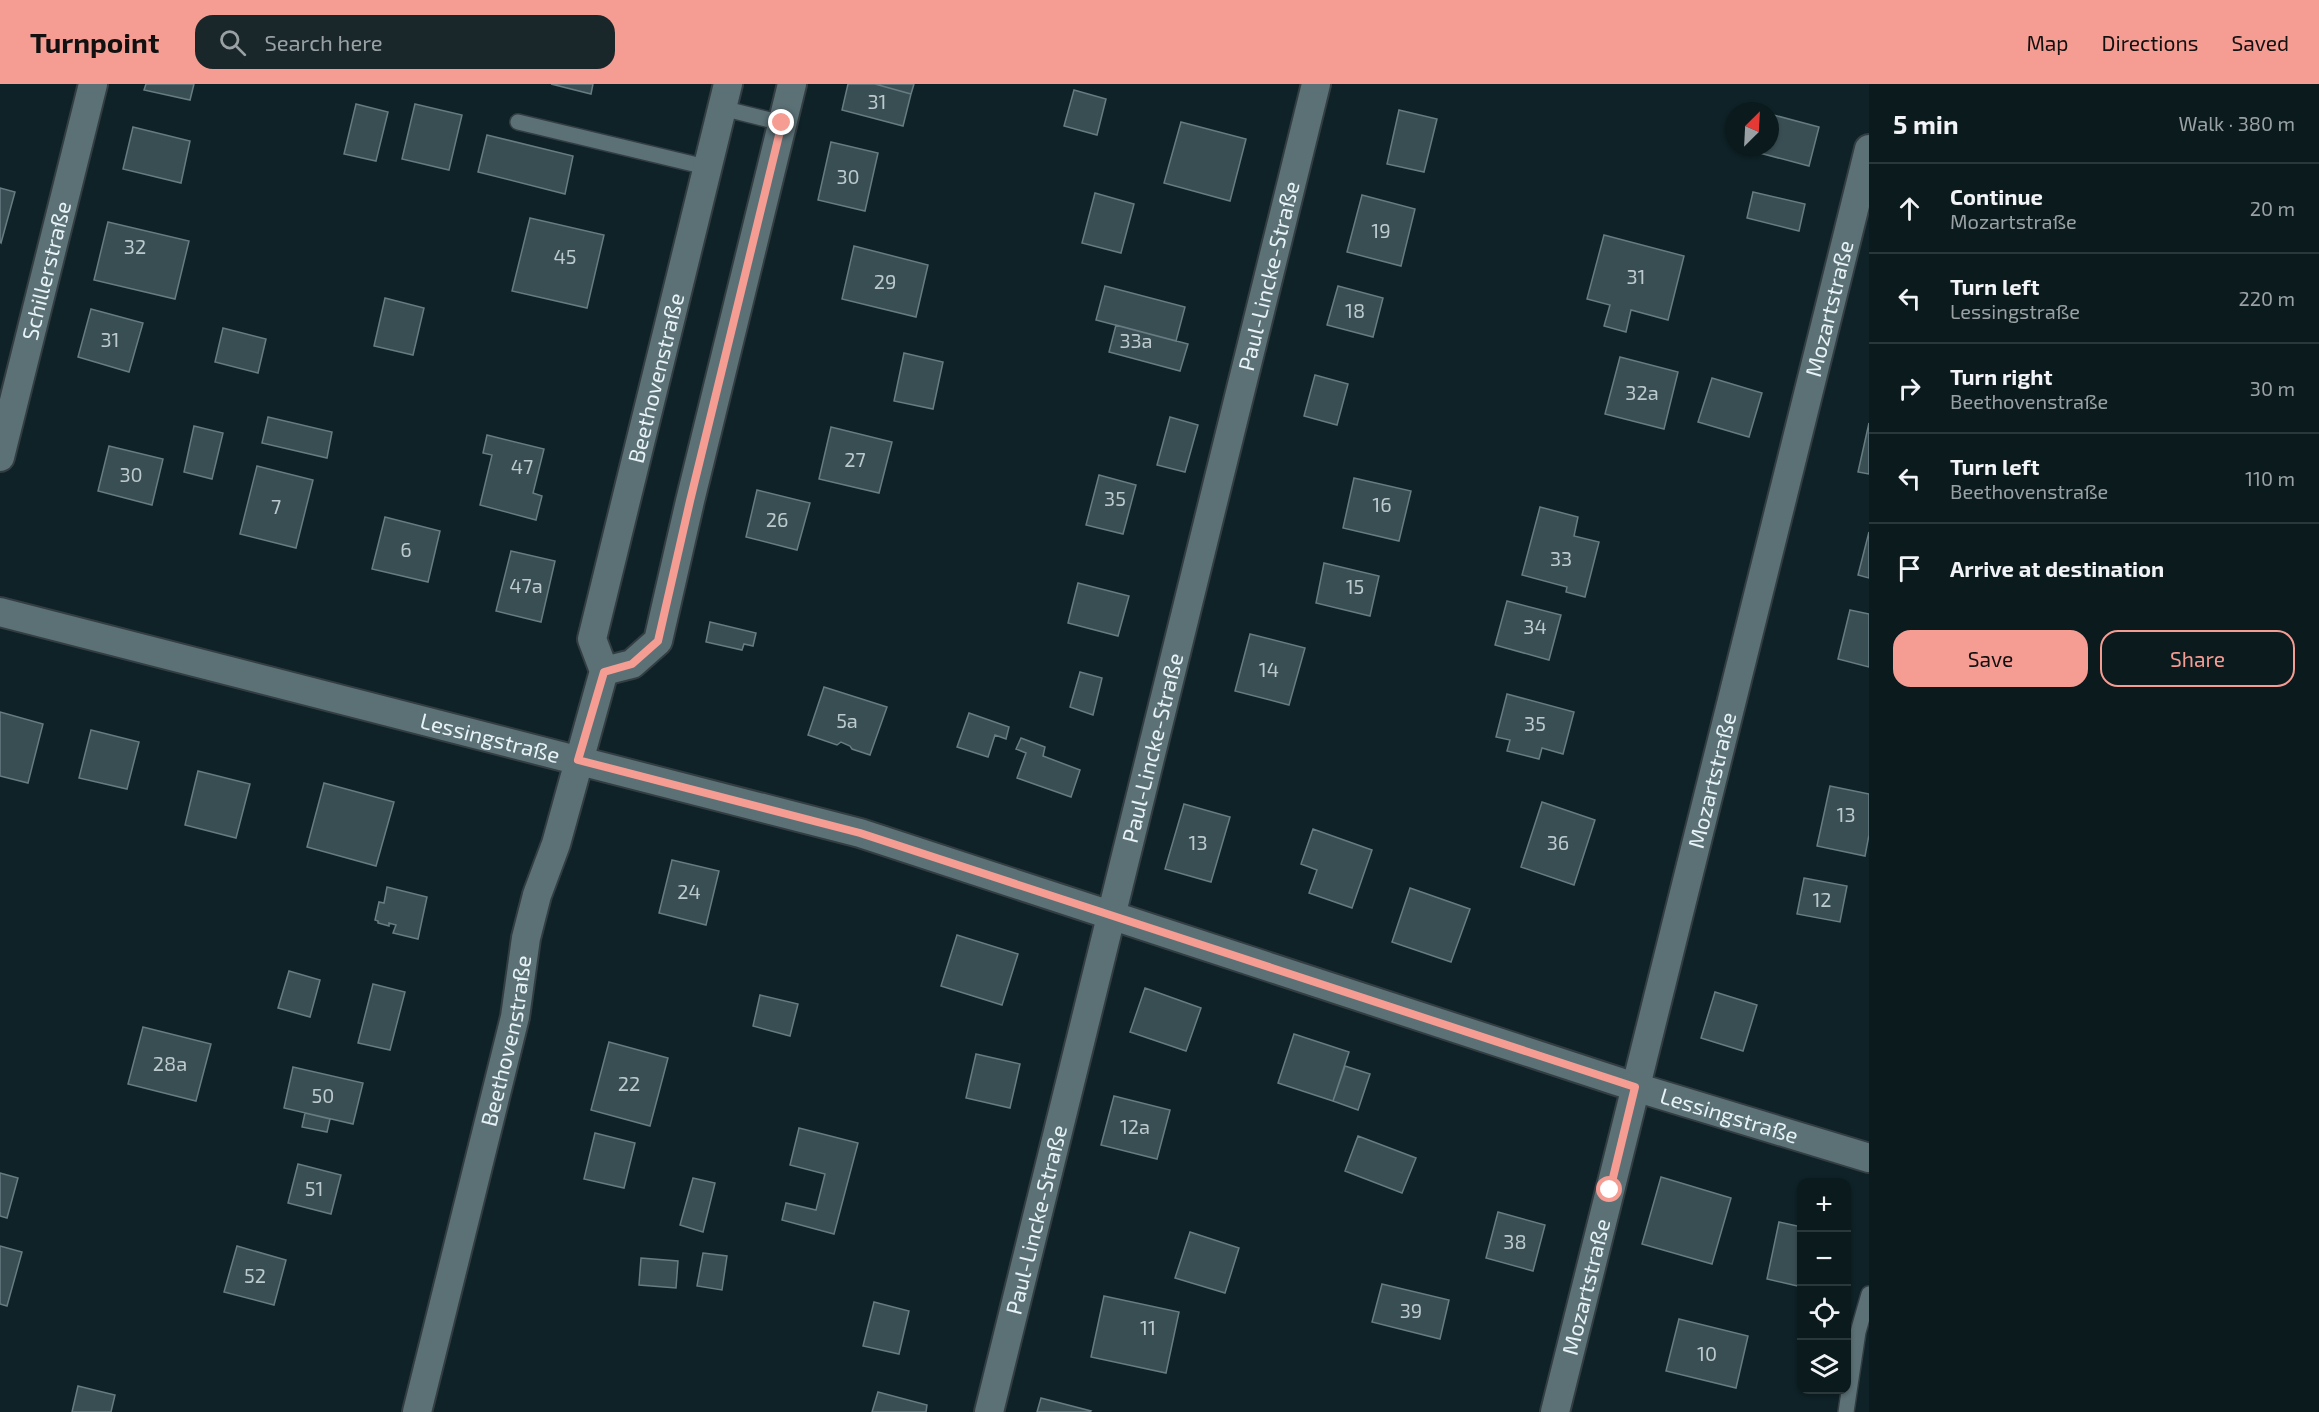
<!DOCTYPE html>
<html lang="en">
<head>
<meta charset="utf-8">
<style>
  :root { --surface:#0b1a1d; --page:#19272a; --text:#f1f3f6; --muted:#9aa1a4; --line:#2b383b; --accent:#f59c93 }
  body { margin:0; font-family:"Exo 2",sans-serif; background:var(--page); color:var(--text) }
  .controls { position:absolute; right:18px; bottom:18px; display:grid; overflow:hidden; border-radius:12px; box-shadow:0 2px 4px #0004 }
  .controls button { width:54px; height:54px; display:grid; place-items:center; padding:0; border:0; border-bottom:2px solid var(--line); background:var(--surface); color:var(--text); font:30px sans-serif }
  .compass { position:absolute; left:1725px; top:18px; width:54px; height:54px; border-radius:50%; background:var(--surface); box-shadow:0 2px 4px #0004; rotate:24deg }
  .stop { position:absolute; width:18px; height:18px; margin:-14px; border:4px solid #f59c93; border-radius:50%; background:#fff }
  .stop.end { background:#f59c93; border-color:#fff; box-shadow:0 2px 6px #0008 }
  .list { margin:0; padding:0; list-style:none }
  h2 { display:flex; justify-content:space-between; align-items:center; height:78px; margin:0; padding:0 24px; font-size:26px }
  h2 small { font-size:20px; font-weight:400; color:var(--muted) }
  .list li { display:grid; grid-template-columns:39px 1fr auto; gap:18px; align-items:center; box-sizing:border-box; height:90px; padding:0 24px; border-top:2px solid var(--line) }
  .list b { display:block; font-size:22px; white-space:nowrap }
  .list p { margin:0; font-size:20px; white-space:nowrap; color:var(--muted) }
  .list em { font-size:20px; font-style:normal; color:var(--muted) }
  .actions { display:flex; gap:12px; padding:18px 24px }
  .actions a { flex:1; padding:14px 0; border:2px solid var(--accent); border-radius:18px; text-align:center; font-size:21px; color:var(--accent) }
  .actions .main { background:var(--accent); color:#111 }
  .icon { flex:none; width:33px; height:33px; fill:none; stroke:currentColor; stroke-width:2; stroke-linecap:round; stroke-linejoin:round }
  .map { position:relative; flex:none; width:1869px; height:1328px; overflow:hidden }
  header { display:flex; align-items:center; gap:36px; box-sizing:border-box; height:84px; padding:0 30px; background:var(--accent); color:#111 }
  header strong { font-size:28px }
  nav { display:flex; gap:33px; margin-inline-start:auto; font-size:21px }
  .search { width:420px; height:54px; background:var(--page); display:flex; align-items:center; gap:15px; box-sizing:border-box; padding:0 21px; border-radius:18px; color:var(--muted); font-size:22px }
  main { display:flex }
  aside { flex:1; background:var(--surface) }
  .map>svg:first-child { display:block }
</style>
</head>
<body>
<header>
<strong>Turnpoint</strong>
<div class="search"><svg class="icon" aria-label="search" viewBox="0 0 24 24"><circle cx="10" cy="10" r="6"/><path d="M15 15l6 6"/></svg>Search here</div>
<nav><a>Map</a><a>Directions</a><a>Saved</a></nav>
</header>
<main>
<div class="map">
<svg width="1869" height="1328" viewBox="0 0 1869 1328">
  <rect width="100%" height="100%" fill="#0f2227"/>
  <path fill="#394e53" stroke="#667c82" stroke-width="1.5" d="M 146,0 L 194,0 L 190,16 L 144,6 Z
    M 551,0 L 593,0 L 591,10 Z
    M 848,0 L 875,0 L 911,10 L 903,42 L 842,26 Z
    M 875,0 L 914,0 L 911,10 Z
    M 1074,6 L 1106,15 L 1097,51 L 1064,42 Z
    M 356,20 L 388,28 L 376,77 L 344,70 Z
    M 415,20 L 462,31 L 449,86 L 402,75 Z
    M 1399,26 L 1437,35 L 1424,88 L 1387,80 Z
    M 1770,30 L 1819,43 L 1809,82 L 1752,67 L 1754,63 L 1770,63 Z
    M 1181,38 L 1246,55 L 1230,117 L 1164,99 Z
    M 133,43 L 190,57 L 181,99 L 123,85 Z
    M 487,51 L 573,72 L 565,110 L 478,88 Z
    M 831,58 L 878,69 L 865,127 L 818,116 Z
    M 0,104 L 15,108 L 1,159 L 0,158 Z
    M 1753,108 L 1805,120 L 1799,147 L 1747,134 Z
    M 1095,109 L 1134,120 L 1121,169 L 1082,159 Z
    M 1362,111 L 1415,125 L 1401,182 L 1347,168 Z
    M 530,134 L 604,151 L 587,224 L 512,207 Z
    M 108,138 L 189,157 L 175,215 L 94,196 Z
    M 1604,151 L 1684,172 L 1668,236 L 1631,226 L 1626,248 L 1604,242 L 1610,221 L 1587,215 Z
    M 854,162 L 928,181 L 916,233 L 842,215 Z
    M 1105,202 L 1185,223 L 1176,257 L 1096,236 Z
    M 1338,202 L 1383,214 L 1373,253 L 1327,241 Z
    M 385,214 L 424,224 L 413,271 L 374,262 Z
    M 91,225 L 143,239 L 129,288 L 78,273 Z
    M 1116,241 L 1188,260 L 1180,287 L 1109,268 Z
    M 223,244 L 266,255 L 258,289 L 215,278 Z
    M 904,269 L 943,278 L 933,325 L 894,317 Z
    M 1620,273 L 1678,288 L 1664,345 L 1605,330 Z
    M 1315,291 L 1348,300 L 1337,341 L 1304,332 Z
    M 1712,294 L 1762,309 L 1749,353 L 1698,338 Z
    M 268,333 L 332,348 L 327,374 L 262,359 Z
    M 1170,333 L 1198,341 L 1185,388 L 1157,381 Z
    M 1869,339 L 1869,390 L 1858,388 Z
    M 194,342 L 223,349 L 212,395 L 184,388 Z
    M 831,343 L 892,358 L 879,409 L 819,395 Z
    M 487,351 L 544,365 L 533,409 L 542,412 L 536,436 L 480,421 L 492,371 L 483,369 Z
    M 109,362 L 163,375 L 152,421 L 98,407 Z
    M 257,382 L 313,396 L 296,464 L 240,450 Z
    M 1099,391 L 1136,401 L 1123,450 L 1086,441 Z
    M 1354,394 L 1411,407 L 1399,457 L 1343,444 Z
    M 757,406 L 810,419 L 797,466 L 746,453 Z
    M 1540,423 L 1578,433 L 1574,452 L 1599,458 L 1585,513 L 1566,508 L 1567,503 L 1522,491 Z
    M 385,433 L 440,447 L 428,498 L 372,485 Z
    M 1869,448 L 1869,494 L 1858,491 Z
    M 511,467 L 555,477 L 541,538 L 496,527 Z
    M 1324,479 L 1379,492 L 1370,532 L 1316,519 Z
    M 1078,499 L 1129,512 L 1118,552 L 1068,539 Z
    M 1507,517 L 1561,531 L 1549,576 L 1495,561 Z
    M 1850,526 L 1869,530 L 1869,583 L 1838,575 Z
    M 710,538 L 756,549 L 753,562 L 744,560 L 742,566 L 706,558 Z
    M 1250,550 L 1305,564 L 1289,621 L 1235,607 Z
    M 1080,588 L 1102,594 L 1093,631 L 1070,623 Z
    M 824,603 L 887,623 L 870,671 L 852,665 L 850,662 L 841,658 L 837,661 L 808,651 Z
    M 1507,610 L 1574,628 L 1563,670 L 1542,664 L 1539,675 L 1507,667 L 1510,656 L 1496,653 Z
    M 0,628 L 43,640 L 28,699 L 0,692 Z
    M 969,629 L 1009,643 L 1006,655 L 995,651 L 988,673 L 957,663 Z
    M 91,646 L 139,658 L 127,705 L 79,694 Z
    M 1021,654 L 1045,663 L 1043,672 L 1080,686 L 1071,713 L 1017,694 L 1026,669 L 1016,665 Z
    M 198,687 L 250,700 L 236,754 L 185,741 Z
    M 324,699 L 394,718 L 376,782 L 307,763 Z
    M 1830,702 L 1869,710 L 1869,751 L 1865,772 L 1817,762 Z
    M 1542,718 L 1595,736 L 1574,801 L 1521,783 Z
    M 1184,720 L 1230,733 L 1211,798 L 1165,785 Z
    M 1313,745 L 1372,766 L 1352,824 L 1309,809 L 1317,786 L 1301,780 Z
    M 672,776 L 719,787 L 706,841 L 659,829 Z
    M 1804,794 L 1847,802 L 1840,838 L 1797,830 Z
    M 387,803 L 427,813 L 418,855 L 393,849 L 396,841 L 389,839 L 389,842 L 378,839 L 378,837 L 375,836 L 379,818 L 384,819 Z
    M 1410,804 L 1470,825 L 1451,878 L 1392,858 Z
    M 957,851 L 1018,870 L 1002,921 L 941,902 Z
    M 289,887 L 320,896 L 310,933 L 278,924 Z
    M 373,900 L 405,908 L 390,966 L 358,959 Z
    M 1145,904 L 1201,924 L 1186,967 L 1130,948 Z
    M 1715,908 L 1757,921 L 1743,967 L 1701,954 Z
    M 760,911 L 798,920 L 790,952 L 753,942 Z
    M 143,943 L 211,960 L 196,1017 L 128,1000 Z
    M 1294,950 L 1349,968 L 1333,1017 L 1278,999 Z
    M 609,958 L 668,974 L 650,1042 L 591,1026 Z
    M 976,970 L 1020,980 L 1010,1024 L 966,1014 Z
    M 1345,982 L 1370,990 L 1358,1026 L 1333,1017 Z
    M 293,983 L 363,999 L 353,1040 L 284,1024 Z
    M 1114,1012 L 1170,1026 L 1157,1075 L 1101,1061 Z
    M 305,1029 L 330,1035 L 327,1048 L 302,1043 Z
    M 799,1044 L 858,1059 L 834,1150 L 782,1136 L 786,1119 L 816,1126 L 825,1090 L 790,1081 Z
    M 595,1049 L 635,1059 L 624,1104 L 584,1095 Z
    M 1358,1052 L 1416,1074 L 1402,1109 L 1345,1087 Z
    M 298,1080 L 341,1091 L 331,1130 L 288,1119 Z
    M 0,1089 L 18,1094 L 7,1134 L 0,1132 Z
    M 1661,1093 L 1731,1114 L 1712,1180 L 1642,1160 Z
    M 693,1094 L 715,1099 L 703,1148 L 680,1141 Z
    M 1498,1128 L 1545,1141 L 1533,1187 L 1486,1174 Z
    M 1779,1138 L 1802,1143 L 1802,1203 L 1767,1195 Z
    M 1190,1148 L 1239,1164 L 1225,1209 L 1175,1194 Z
    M 0,1162 L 22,1168 L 7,1222 L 0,1220 Z
    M 237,1162 L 286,1176 L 274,1221 L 224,1208 Z
    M 703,1169 L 727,1172 L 722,1206 L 697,1202 Z
    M 641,1174 L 678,1177 L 676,1204 L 639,1201 Z
    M 1382,1200 L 1449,1216 L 1440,1255 L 1372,1238 Z
    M 1104,1212 L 1179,1228 L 1166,1289 L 1091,1273 Z
    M 874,1218 L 909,1227 L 899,1270 L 863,1262 Z
    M 1679,1235 L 1748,1252 L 1736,1304 L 1666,1287 Z
    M 78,1302 L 115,1311 L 111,1328 L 72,1328 Z
    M 878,1308 L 927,1321 L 926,1328 L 872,1328 Z
    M 1041,1314 L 1091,1327 L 1090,1328 L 1037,1328 Z"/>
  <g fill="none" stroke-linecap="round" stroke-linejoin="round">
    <defs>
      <path id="service" d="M 722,24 L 782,39
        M 518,38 L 706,83
        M 1846,1328 L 1858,1248 L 1869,1210"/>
      <g id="minor">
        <path id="s1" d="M 0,373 L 93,0"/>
        <path id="s2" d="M 0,528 L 860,749 L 1635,1003 L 1869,1074"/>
        <path d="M 604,587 L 632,580 L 658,557 L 690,417 L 792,0"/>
        <path id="s3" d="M 417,1328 L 515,933 L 526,854 L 537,811 L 556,760 L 604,587 L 592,555 L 728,0"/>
        <path id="s4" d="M 989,1328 L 1316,0"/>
        <path id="s5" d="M 1555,1328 L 1869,65"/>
      </g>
    </defs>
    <use href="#service" stroke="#333e43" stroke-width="18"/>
    <use href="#minor" stroke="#333e43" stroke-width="32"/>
    <use href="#service" stroke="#5b7176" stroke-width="15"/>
    <use href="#minor" stroke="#5b7176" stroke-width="28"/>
  </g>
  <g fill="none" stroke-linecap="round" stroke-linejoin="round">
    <path stroke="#f59c93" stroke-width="8" d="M 782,39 L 690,417 L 658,557 L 632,580 L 604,588 L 578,676 L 860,749 L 1635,1003 L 1610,1106"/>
  </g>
  <g text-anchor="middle" stroke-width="4.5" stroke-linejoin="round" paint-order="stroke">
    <g font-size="20" fill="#bccacd">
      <text x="877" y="25">31</text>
      <text x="848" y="100">30</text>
      <text x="1381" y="154">19</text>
      <text x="135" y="170">32</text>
      <text x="565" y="180">45</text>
      <text x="1636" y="200">31</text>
      <text x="885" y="205">29</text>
      <text x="1355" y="234">18</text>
      <text x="110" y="263">31</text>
      <text x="1136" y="264">33a</text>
      <text x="1642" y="316">32a</text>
      <text x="855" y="383">27</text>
      <text x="522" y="390">47</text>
      <text x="131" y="398">30</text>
      <text x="1115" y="422">35</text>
      <text x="1382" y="428">16</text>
      <text x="276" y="430">7</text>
      <text x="777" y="443">26</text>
      <text x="406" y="473">6</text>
      <text x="1561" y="482">33</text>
      <text x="526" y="509">47a</text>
      <text x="1355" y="510">15</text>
      <text x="1535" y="550">34</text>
      <text x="1269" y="593">14</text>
      <text x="847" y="644">5a</text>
      <text x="1535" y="647">35</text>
      <text x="1846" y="738">13</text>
      <text x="1198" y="766">13</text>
      <text x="1558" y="766">36</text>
      <text x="689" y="815">24</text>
      <text x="1822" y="823">12</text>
      <text x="170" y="987">28a</text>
      <text x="629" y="1007">22</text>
      <text x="323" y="1019">50</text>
      <text x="1135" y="1050">12a</text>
      <text x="314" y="1112">51</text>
      <text x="1515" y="1165">38</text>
      <text x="255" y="1199">52</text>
      <text x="1411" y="1234">39</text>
      <text x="1148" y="1251">11</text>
      <text x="1707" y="1277">10</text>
    </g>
    <g font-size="22" fill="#e7f3f6" stroke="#06191d">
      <text dy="8" stroke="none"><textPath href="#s1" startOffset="192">Schillerstraße</textPath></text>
      <text dy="8" stroke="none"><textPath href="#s4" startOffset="1170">Paul-Lincke-Straße</textPath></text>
      <text dy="8" stroke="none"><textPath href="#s5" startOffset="1137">Mozartstraße</textPath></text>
      <text dy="8" stroke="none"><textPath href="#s3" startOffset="1068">Beethovenstraße</textPath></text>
      <text dy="8" stroke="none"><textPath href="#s2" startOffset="506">Lessingstraße</textPath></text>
      <text dy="8" stroke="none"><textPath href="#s4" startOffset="684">Paul-Lincke-Straße</textPath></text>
      <text dy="8" stroke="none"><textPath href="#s5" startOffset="651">Mozartstraße</textPath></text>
      <text dy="8" stroke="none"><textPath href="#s3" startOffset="382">Beethovenstraße</textPath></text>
      <text dy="8" stroke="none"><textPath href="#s2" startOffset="1802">Lessingstraße</textPath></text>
      <text dy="8" stroke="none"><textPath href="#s4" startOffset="198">Paul-Lincke-Straße</textPath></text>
      <text dy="8" stroke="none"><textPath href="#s5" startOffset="129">Mozartstraße</textPath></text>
    </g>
  </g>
</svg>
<div class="controls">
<button>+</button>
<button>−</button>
<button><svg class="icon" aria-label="locate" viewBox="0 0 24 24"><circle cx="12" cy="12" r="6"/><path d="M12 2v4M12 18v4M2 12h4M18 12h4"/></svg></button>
<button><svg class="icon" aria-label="layers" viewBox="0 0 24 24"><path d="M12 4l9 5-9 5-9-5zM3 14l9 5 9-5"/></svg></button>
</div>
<svg class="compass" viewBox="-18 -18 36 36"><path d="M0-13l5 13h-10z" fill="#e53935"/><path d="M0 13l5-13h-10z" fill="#9aa1a4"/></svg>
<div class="stop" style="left:1610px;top:1106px"></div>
<div class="stop end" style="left:782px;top:39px"></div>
</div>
<aside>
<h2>5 min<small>Walk · 380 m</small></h2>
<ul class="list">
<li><svg class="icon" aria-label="ahead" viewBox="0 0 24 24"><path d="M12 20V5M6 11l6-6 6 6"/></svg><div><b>Continue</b><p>Mozartstraße</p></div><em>20 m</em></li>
<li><svg class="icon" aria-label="left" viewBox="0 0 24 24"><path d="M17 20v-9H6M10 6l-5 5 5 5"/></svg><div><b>Turn left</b><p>Lessingstraße</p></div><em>220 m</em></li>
<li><svg class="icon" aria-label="right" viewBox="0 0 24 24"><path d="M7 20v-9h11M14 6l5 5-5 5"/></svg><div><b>Turn right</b><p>Beethovenstraße</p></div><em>30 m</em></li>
<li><svg class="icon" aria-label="left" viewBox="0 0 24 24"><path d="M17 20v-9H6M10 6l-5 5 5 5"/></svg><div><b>Turn left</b><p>Beethovenstraße</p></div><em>110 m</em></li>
<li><svg class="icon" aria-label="arrive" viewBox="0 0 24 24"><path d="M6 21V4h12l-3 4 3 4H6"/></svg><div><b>Arrive at destination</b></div></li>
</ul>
<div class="actions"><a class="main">Save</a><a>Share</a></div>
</aside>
</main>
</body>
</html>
